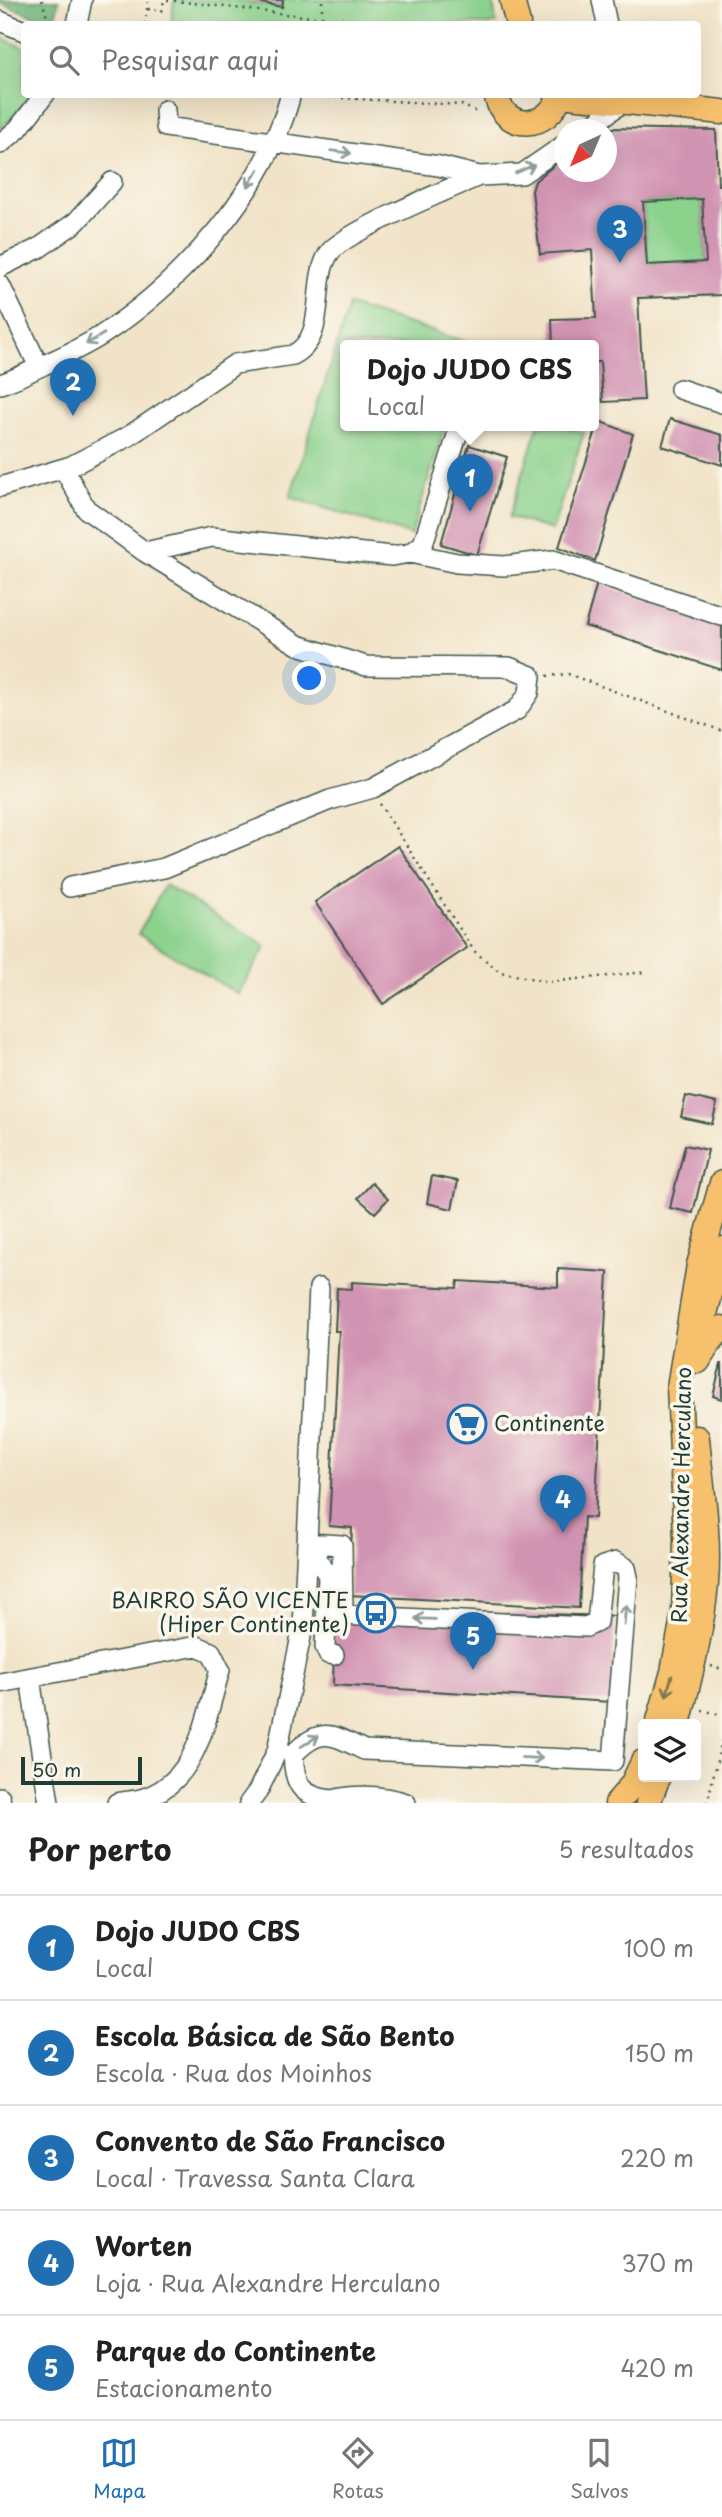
<!DOCTYPE html>
<html lang="pt">
<head>
<meta charset="utf-8">
<style>
  :root { --surface:#fff; --page:#f6f6f6; --text:#222; --muted:#767676; --line:#e0e0e0; --accent:#1f6fb2 }
  body { margin:0; font-family:"Playpen Sans",sans-serif; background:var(--page); color:var(--text) }
  .controls { position:absolute; right:21px; bottom:21px; display:grid; overflow:hidden; border-radius:7px; box-shadow:0 7px 28px #0002 }
  .controls button { width:63px; height:63px; display:grid; place-items:center; padding:0; border:0; border-bottom:2px solid var(--line); background:var(--surface); color:var(--text); font:35px sans-serif }
  .compass { position:absolute; left:554px; top:119px; width:63px; height:63px; border-radius:50%; background:var(--surface); box-shadow:0 7px 28px #0002; rotate:224deg }
  .scale { position:absolute; left:21px; bottom:18px; width:121px; box-sizing:border-box; padding-left:7px; border:4px solid #1f3d34; border-top:0; font-size:19px; line-height:24px; white-space:nowrap; color:#1f3d34; -webkit-text-stroke:5px #fbf7ec; paint-order:stroke }
  .you { position:absolute; left:310px; top:679px; width:24px; height:24px; margin:-18px; border:5px solid #fff; border-radius:50%; background:#1a73e8; box-shadow:0 0 0 10px #1a73e833 }
  .badge { display:grid; place-items:center; width:46px; height:46px; border-radius:50%; background:var(--accent); color:#fff; font-size:23px; font-weight:700 }
  .pin { position:absolute; translate:-50% -58px; filter:drop-shadow(0 2px 4px #0008) }
  .pin::after { content:''; position:absolute; top:37px; width:24px; height:21px; background:inherit; clip-path:polygon(0 0,100% 0,50% 100%) }
  .popup { position:absolute; left:340px; top:340px; width:259px; height:91px; box-sizing:border-box; display:grid; place-content:center; border-radius:7px; background:var(--surface); filter:drop-shadow(0 2px 5px #0005); font-size:23px; white-space:nowrap; color:var(--muted) }
  .popup b { font-size:26px; color:var(--text) }
  .popup::after { content:''; position:absolute; left:50%; top:100%; margin-left:-14px; border:14px solid transparent; border-top-color:var(--surface) }
  .list { margin:0; padding:0; list-style:none }
  h2 { display:flex; justify-content:space-between; align-items:center; height:91px; margin:0; padding:0 28px; font-size:30px }
  h2 small { font-size:23px; font-weight:400; color:var(--muted) }
  .list li { display:grid; grid-template-columns:46px 1fr auto; gap:21px; align-items:center; box-sizing:border-box; height:105px; padding:0 28px; border-top:2px solid var(--line) }
  .list b { display:block; font-size:26px; white-space:nowrap }
  .list p { margin:0; font-size:23px; white-space:nowrap; color:var(--muted) }
  .list em { font-size:23px; font-style:normal; color:var(--muted) }
  .icon { flex:none; width:38px; height:38px; fill:none; stroke:currentColor; stroke-width:2; stroke-linecap:round; stroke-linejoin:round }
  .map { position:relative; flex:none; width:722px; height:1803px; overflow:hidden }
  .search { position:absolute; background:var(--surface); box-shadow:0 7px 28px #0002; left:21px; right:21px; top:21px; height:77px; display:flex; align-items:center; gap:18px; box-sizing:border-box; padding:0 24px; border-radius:7px; color:var(--muted); font-size:26px }
  .sheet { height:616px; background:var(--surface) }
  nav { display:flex; justify-content:space-around; align-items:center; box-sizing:border-box; height:98px; border-top:2px solid var(--line); background:var(--surface); font-size:19px; color:var(--muted) }
  nav a { display:grid; justify-items:center; gap:4px }
  nav .on { color:var(--accent) }
  .map>svg:first-child { display:block }
</style>
</head>
<body>
<div class="map">
<svg width="722" height="1803" viewBox="0 0 722 1803">
  <rect width="100%" height="100%" fill="#fbf7ec"/>
  <filter id="ink" filterUnits="userSpaceOnUse"><feTurbulence type="fractalNoise" baseFrequency=".0143" numOctaves="2"/><feDisplacementMap in="SourceGraphic" scale="14" xChannelSelector="R" yChannelSelector="G"/><feConvolveMatrix kernelMatrix="1 2 1 2 8 2 1 2 1" color-interpolation-filters="sRGB"/></filter>
  <filter id="wash" filterUnits="userSpaceOnUse"><feTurbulence type="fractalNoise" baseFrequency=".00686" numOctaves="4" result="noise"/><feDisplacementMap in="SourceGraphic" scale="28" xChannelSelector="R" yChannelSelector="G"/><feGaussianBlur stdDeviation="1.57" result="paint"/><feColorMatrix in="noise" values="0 0 0 0 0 0 0 0 0 0 0 0 0 0 0 0 0 1.4 0 .05"/><feComposite in="paint" operator="in"/></filter>
  <g filter="url(#wash)">
    <rect width="100%" height="100%" fill="#f1e3c7"/>
    <path fill="#8bd28d" stroke="#558860" stroke-width="2" d="M 174,0 L 232,0 L 282,7 L 283,0 L 493,0 L 496,24 L 171,24 Z
      M 0,37 L 24,48 L 24,94 L 32,95 L 0,130 Z
      M 702,199 L 706,262 L 647,265 L 643,202 Z
      M 349,305 L 470,343 L 470,346 L 346,346 L 346,426 L 445,426 L 411,535 L 290,497 Z
      M 538,426 L 562,426 L 584,433 L 552,530 L 509,517 Z
      M 165,885 L 266,946 L 238,994 L 138,934 Z"/>
    <path fill="#70b478" stroke="#487856" stroke-width="2" d="M 0,0 L 59,0 L 54,24 L 0,3 Z"/>
    <g id="blocks">
      <path fill="#d193b2" fill-rule="evenodd" d="M 245,0 L 283,0 L 282,7 Z
        M 606,128 L 716,130 L 718,185 L 722,185 L 722,295 L 638,298 L 644,400 L 603,402 L 600,362 L 594,362 L 594,346 L 553,346 L 552,319 L 596,318 L 592,250 L 540,254 L 532,191 L 535,181 L 564,157 L 564,172 L 606,172 ZM 702,199 L 706,262 L 647,265 L 643,202 Z
        M 670,419 L 722,435 L 722,465 L 662,446 Z
        M 599,421 L 633,434 L 595,561 L 559,547 Z
        M 469,445 L 507,457 L 477,555 L 441,544 Z
        M 597,583 L 722,623 L 722,670 L 585,626 Z
        M 398,846 L 467,948 L 383,1004 L 315,902 Z
        M 686,1096 L 717,1103 L 712,1124 L 681,1117 Z
        M 685,1145 L 708,1150 L 693,1213 L 670,1208 Z
        M 432,1176 L 458,1181 L 452,1209 L 427,1203 Z
        M 372,1183 L 388,1199 L 375,1213 L 358,1198 Z
        M 558,1269 L 608,1272 L 595,1518 L 584,1517 L 579,1608 L 349,1595 L 352,1528 L 329,1526 L 339,1331 L 335,1331 L 337,1288 L 352,1289 L 352,1282 L 457,1288 L 458,1281 L 558,1287 Z
        M 721,1364 L 722,1364 L 722,1399 L 713,1396 Z
        M 335,1609 L 615,1616 L 611,1702 L 333,1685 Z"/>
    </g>
  </g>
  <g filter="url(#ink)">
    <use href="#blocks" fill-opacity="0" stroke="#3e564a" stroke-width="2"/>
    <g fill="none" stroke-linecap="round" stroke-linejoin="round">
      <defs>
        <path id="minor" d="M 602,0 L 607,24
          M 0,21 L 24,31
          M 77,24 L 82,0
          M 165,110 L 166,127 L 439,166 L 479,176 L 522,174 L 564,145
          M 586,130 L 624,101 L 623,96
          M 0,144 L 18,129 L 45,94
          M 0,267 L 39,248 L 76,222 L 112,182
          M 0,285 L 39,367
          M 0,384 C 15,380 30,371 44,365 C 65,355 86,346 105,333 C 184,280 267,187 291,94
          M 680,389 L 722,403
          M 64,469 L 86,509 L 145,552 L 298,645 L 366,666 L 509,667 L 531,676 L 529,693 L 517,710 L 373,788 L 330,800 L 164,868 L 70,887
          M 0,487 L 71,466 L 129,436 L 235,364 L 293,355 C 330,336 309,281 330,252 C 345,232 451,188 479,176
          M 145,552 L 212,537 L 392,556 L 410,553 L 423,544 L 460,426
          M 410,553 L 457,563 L 504,566 L 553,560 L 722,616
          M 307,1543 L 342,1545 L 343,1615 L 586,1627 L 597,1622 L 603,1566 L 616,1562 L 626,1568 L 628,1577 L 613,1761 L 364,1750 C 332,1734 320,1726 293,1755 C 295,1785 300,1796 332,1800
          M 318,1544 L 317,1559 L 328,1575 L 325,1647 L 328,1654 L 334,1655
          M 30,1678 L 49,1803
          M 0,1683 L 197,1646 L 211,1652 L 220,1670 C 206,1717 198,1781 144,1798 C 135,1801 125,1801 117,1803
          M 0,1797 L 1,1803
          M 249,1803 L 258,1791 L 277,1751 L 303,1627 L 319,1288
          M 324,1803 C 347,1793 382,1795 406,1803"/>
        <path id="major" d="M 512,0 L 518,24
          M 496,94 C 503,133 550,131 560,94
          M 560,95 L 722,112
          M 702,1325 L 722,1249
          M 698,1361 L 710,1341 L 722,1328
          M 658,1724 L 673,1672 L 684,1612 L 686,1538 L 679,1387 L 699,1265 L 722,1183
          M 678,1724 C 690,1677 702,1631 706,1583 C 710,1535 701,1485 697,1438
          M 617,1803 L 632,1785 L 643,1762
          M 648,1803 L 658,1777"/>
      </defs>
      <use href="#minor" stroke="#3e564a" stroke-width="22"/>
      <use href="#major" stroke="#3e564a" stroke-width="27"/>
      <path stroke="#3e564a" stroke-width="2.5" stroke-dasharray="2 5" stroke-linecap="butt" d="M 42,0 L 49,24
        M 167,0 L 328,19 L 343,18 L 350,24
        M 148,9 L 162,11 L 164,0
        M 145,24 L 148,2
        M 322,24 L 322,0
        M 307,96 L 461,105 L 480,113
        M 547,676 L 568,674 L 722,731
        M 380,804 L 474,951 L 500,972 L 549,982 L 646,972
        M 711,1666 L 722,1669
        M 702,1710 L 722,1715
        M 707,1803 L 722,1740"/>
      <use href="#minor" stroke="#fff" stroke-width="19"/>
      <use href="#major" stroke="#f7c06c" stroke-width="24"/>
    </g>
    <defs><path id="oneway-shaft" d="M-6 0H5M1.5-3L5.5 0L1.5 3" fill="none" stroke-width="1.6" stroke-linecap="round" stroke-linejoin="round" transform="scale(1.75)"/></defs>
    <g stroke="#8f9e9a">
      <use href="#oneway-shaft" transform="translate(341 152) rotate(8)"/>
      <use href="#oneway-shaft" transform="translate(525 169) rotate(-23)"/>
      <use href="#oneway-shaft" transform="translate(253 178) rotate(123)"/>
      <use href="#oneway-shaft" transform="translate(95 339) rotate(150)"/>
      <use href="#oneway-shaft" transform="translate(625 1615) rotate(-85)"/>
      <use href="#oneway-shaft" transform="translate(425 1619) rotate(-178)"/>
      <use href="#oneway-shaft" transform="translate(310 1741) rotate(-32)"/>
      <use href="#oneway-shaft" transform="translate(532 1758) rotate(2)"/>
    </g>
    <use stroke="#80784d" href="#oneway-shaft" transform="translate(669 1686) rotate(106)"/>
  </g>
  <defs>
    <symbol id="supermarket-ring" viewBox="-11 -11 22 22"><circle r="9.5" fill="#fbf7ec" stroke="#1f6fb2" stroke-width="1.5"/><path d="M-6-5.5h2.5l.6 2H6L4.5 2H-2.5L-4.4-4H-6ZM-1.5 3.2a1.3 1.3 0 1 0 .1 0ZM3 3.2a1.3 1.3 0 1 0 .1 0Z" fill="#1f6fb2"/></symbol>
    <symbol id="bus-ring" viewBox="-11 -11 22 22"><circle r="9.5" fill="#fbf7ec" stroke="#1f6fb2" stroke-width="1.5"/><path d="M-5-6H5V4H4V6H2V4H-2V6H-4V4H-5ZM-3.5-4V0h7V-4ZM-3.5 1.2v1.5H-2V1.2ZM2 1.2v1.5H3.5V1.2Z" fill="#1f6fb2"/></symbol>
  </defs>
  <g fill-rule="evenodd">
    <use href="#supermarket-ring" x="445" y="1402" width="44" height="44"/>
    <use href="#bus-ring" x="354" y="1591" width="44" height="44"/>
  </g>
  <g text-anchor="middle" stroke-width="7" stroke-linejoin="round" paint-order="stroke">
    <g font-size="21" fill="#1f3d34" stroke="#fbf7ec" text-anchor="start">
      <text x="494" y="1431">Continente</text>
      <text x="349" y="1608" text-anchor="end">BAIRRO SÃO VICENTE<tspan x="349" dy="24">(Hiper Continente)</tspan></text>
    </g>
    <g font-size="21" fill="#1f3d34" stroke="#fbf7ec">
      <text transform="translate(682 1495) rotate(-89)" y="7">Rua Alexandre Herculano</text>
    </g>
  </g>
</svg>
<div class="controls">
<button><svg class="icon" aria-label="layers" viewBox="0 0 24 24"><path d="M12 4l9 5-9 5-9-5zM3 14l9 5 9-5"/></svg></button>
</div>
<svg class="compass" viewBox="-18 -18 36 36"><path d="M0-13l5 13h-10z" fill="#e53935"/><path d="M0 13l5-13h-10z" fill="#767676"/></svg>
<div class="scale">50 m</div>
<div class="you"></div>
<div class="pin badge" style="left:470px;top:512px">1</div>
<div class="popup"><b>Dojo JUDO CBS</b>Local</div>
<div class="pin badge" style="left:73px;top:416px">2</div>
<div class="pin badge" style="left:620px;top:263px">3</div>
<div class="pin badge" style="left:563px;top:1533px">4</div>
<div class="pin badge" style="left:473px;top:1670px">5</div>
<div class="search"><svg class="icon" aria-label="search" viewBox="0 0 24 24"><circle cx="10" cy="10" r="6"/><path d="M15 15l6 6"/></svg>Pesquisar aqui</div>
</div>
<section class="sheet">
<h2>Por perto<small>5 resultados</small></h2>
<ul class="list">
<li><span class="badge">1</span><div><b>Dojo JUDO CBS</b><p>Local</p></div><em>100 m</em></li>
<li><span class="badge">2</span><div><b>Escola Básica de São Bento</b><p>Escola · Rua dos Moinhos</p></div><em>150 m</em></li>
<li><span class="badge">3</span><div><b>Convento de São Francisco</b><p>Local · Travessa Santa Clara</p></div><em>220 m</em></li>
<li><span class="badge">4</span><div><b>Worten</b><p>Loja · Rua Alexandre Herculano</p></div><em>370 m</em></li>
<li><span class="badge">5</span><div><b>Parque do Continente</b><p>Estacionamento</p></div><em>420 m</em></li>
</ul>
</section>
<nav>
<a class="on"><svg class="icon" aria-label="map" viewBox="0 0 24 24"><path d="M3 6l6-2 6 2 6-2v14l-6 2-6-2-6 2zM9 4v14M15 6v14"/></svg>Mapa</a>
<a><svg class="icon" aria-label="directions" viewBox="0 0 24 24"><path d="M12 3l9 9-9 9-9-9zM9 14v-3h6M13 9l2 2-2 2"/></svg>Rotas</a>
<a><svg class="icon" aria-label="saved" viewBox="0 0 24 24"><path d="M7 4h10v16l-5-4-5 4z"/></svg>Salvos</a>
</nav>
</body>
</html>
